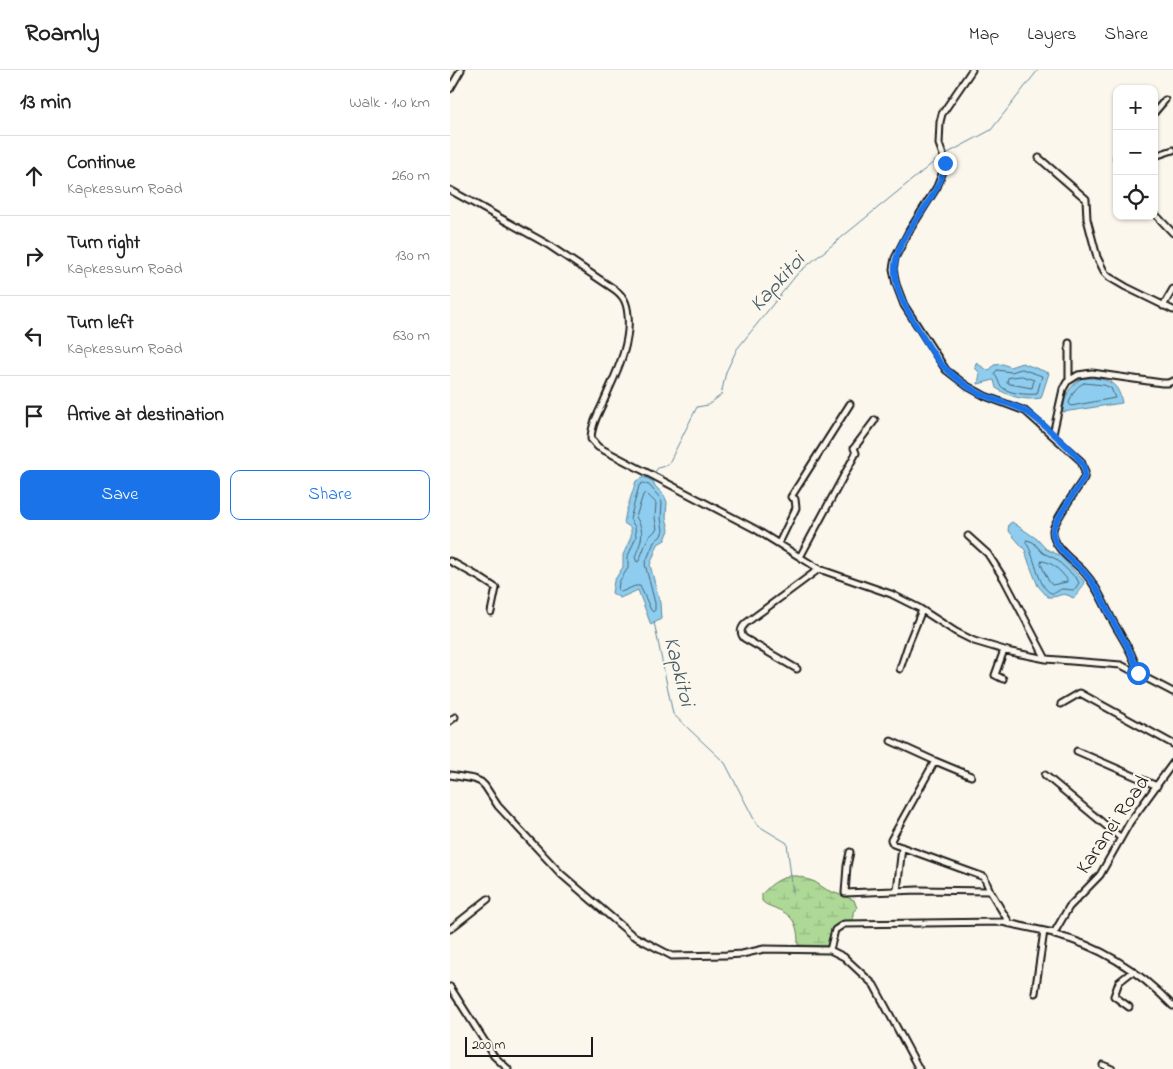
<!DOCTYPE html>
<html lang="en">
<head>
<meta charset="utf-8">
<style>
  :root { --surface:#fff; --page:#f6f6f6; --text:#222; --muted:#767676; --line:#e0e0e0; --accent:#1a73e8 }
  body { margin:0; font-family:"Indie Flower",sans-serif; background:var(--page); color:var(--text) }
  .controls { position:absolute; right:15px; top:15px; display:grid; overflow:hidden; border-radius:10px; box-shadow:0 1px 4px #0004 }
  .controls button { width:45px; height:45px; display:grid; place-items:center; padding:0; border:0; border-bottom:1px solid var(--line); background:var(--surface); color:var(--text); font:25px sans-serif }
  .scale { position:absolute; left:15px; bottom:12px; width:128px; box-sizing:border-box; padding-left:5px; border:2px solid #1c1c1c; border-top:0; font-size:14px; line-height:18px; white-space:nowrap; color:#1c1c1c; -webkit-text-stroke:4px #fbf7ec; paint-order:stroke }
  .stop { position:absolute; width:15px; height:15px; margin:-11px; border:4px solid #1a73e8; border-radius:50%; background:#fff }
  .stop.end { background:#1a73e8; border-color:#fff; box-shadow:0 1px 5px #0008 }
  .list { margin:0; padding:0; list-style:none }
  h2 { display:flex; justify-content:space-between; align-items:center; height:65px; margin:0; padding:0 20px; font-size:21px }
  h2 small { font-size:16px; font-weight:400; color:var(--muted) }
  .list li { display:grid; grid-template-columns:32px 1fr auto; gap:15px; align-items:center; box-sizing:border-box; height:80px; padding:0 20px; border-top:1px solid var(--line) }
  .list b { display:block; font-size:19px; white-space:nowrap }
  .list p { margin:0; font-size:16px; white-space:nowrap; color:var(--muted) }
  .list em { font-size:16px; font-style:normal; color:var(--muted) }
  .actions { display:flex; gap:10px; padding:15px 20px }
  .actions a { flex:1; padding:11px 0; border:1px solid var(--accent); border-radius:10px; text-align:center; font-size:18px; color:var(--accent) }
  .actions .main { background:var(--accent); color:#fff }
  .icon { flex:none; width:28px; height:28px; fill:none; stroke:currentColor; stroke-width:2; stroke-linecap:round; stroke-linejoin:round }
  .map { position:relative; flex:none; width:723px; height:999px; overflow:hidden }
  header { display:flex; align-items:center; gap:30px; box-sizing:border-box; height:70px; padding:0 25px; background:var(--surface); border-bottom:1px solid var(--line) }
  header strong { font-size:24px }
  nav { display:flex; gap:28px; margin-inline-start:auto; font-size:18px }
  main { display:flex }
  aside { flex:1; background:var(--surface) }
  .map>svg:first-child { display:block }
</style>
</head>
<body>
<header>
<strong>Roamly</strong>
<nav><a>Map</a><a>Layers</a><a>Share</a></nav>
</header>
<main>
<aside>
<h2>13 min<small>Walk · 1.0 km</small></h2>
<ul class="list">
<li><svg class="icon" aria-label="ahead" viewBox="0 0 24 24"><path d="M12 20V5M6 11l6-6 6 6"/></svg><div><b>Continue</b><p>Kapkessum Road</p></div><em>260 m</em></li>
<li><svg class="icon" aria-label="right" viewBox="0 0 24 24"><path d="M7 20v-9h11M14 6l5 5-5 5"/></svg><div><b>Turn right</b><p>Kapkessum Road</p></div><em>130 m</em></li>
<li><svg class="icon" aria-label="left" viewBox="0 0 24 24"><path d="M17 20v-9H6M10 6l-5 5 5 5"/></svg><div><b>Turn left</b><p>Kapkessum Road</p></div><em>630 m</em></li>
<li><svg class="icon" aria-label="arrive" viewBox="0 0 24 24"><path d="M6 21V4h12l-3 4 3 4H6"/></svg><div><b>Arrive at destination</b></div></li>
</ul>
<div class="actions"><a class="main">Save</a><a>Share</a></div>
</aside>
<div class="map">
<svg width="723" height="999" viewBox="0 0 723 999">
  <defs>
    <pattern id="wetland-marsh" width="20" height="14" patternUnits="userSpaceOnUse" patternTransform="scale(1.25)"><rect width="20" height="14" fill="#aed896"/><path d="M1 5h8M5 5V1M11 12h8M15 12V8" fill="none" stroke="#95b981"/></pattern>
  </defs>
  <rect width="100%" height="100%" fill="#fbf7ec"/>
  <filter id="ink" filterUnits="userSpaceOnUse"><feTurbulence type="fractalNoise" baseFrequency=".02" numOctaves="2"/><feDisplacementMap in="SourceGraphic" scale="10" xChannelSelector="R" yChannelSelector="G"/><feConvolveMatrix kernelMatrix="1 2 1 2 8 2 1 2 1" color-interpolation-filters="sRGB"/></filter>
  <g filter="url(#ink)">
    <path fill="url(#wetland-marsh)" stroke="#657a59" d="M 339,806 L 348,806 L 365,812 L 377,820 L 404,830 L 407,838 L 403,842 L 403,850 C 384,853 380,857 378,876 L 348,875 C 348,857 345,846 327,839 C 321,836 317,836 312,831 L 312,824 C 321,814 327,810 339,806 Z"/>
    <path fill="#8ecdef" stroke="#60869b" d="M 526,293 L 539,301 L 544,295 L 553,294 L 560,297 L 572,293 L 599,303 L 591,328 C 575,331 560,327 546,318 L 544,310 L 528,314 L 530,303 L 525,298 Z
      M 632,308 C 654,308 668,309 672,333 L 613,342 C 614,327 619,316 632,308 Z
      M 194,407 L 203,411 L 205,416 L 214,425 L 217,432 L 216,447 L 219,460 L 215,470 L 208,474 L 200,495 L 210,533 L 211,549 L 201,555 L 188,520 L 170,528 L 162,523 L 164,511 L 173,497 L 173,485 L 181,467 L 181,458 L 174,453 L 176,442 L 186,411 Z
      M 562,452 L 587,469 L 596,479 L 609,485 L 634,511 C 633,517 629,524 623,528 C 611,520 611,528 598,527 L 588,516 L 579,493 L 575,480 L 558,460 L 559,454 Z"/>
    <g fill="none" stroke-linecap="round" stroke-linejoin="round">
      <path stroke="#4a6370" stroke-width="1" d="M 572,299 L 592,306 L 587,324 C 578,325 556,324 550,315 C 548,311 548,308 544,304 L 547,300 L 561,302 Z
        M 572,306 L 584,310 L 582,318 L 560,314 L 557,312 L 558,308 Z
        M 634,313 L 654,315 L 661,318 L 665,328 L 621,336 L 619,333 C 622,324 625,317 634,313 Z
        M 193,413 L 199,415 L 210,428 L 212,433 L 211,448 L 213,460 L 211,466 L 204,472 L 195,494 L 205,533 L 205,540 L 203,542 L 201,540 L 190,516 L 185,516 L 171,522 L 168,520 L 169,512 L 178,498 L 178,486 L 186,467 L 185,457 L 180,449 L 189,416 Z
        M 196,423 L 206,433 L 205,448 L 207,459 L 198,468 L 189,491 L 187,492 L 185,487 C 191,471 196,463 186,447 L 193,425 Z
        M 577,470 L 583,472 L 593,483 L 606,489 L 627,509 L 629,513 L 624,520 C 621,520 616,519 612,519 C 608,520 606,524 601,523 C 587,517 585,483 576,473 Z
        M 592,491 C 603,492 610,501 617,509 L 617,512 L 602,515 L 598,510 L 591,494 Z"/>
      <path stroke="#60869b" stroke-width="1" d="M 496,84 L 541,60 L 588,0
        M 204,403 L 208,398 L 218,395 L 247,337 L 258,335 L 271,325 L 276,302 L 287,279 L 348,203 L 490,87
        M 204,552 L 223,644 L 275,693 L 307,755 L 337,773 L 343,824"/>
      <defs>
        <path id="minor" d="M 522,0 L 492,44 L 490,52 L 489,74 L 493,85 L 494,99 L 487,117 L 459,161 L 445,188 L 443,199 L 446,214 L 454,235 L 496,300 L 517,316 L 535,326 L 575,341 L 631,391 L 635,402 L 634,408 C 628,418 604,451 603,460 C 602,478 624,491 634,502 C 648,517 655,537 665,555 C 674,571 684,585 688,603
          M 0,19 L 11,0
          M 704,43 L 715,30
          M 667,86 L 667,89
          M 704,87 L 708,85 L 723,80
          M 589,88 L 636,129 L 637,149 L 647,187 L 655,203 L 659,207 L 676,217 L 723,240
          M 0,120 L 97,174 L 164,219 C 174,226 177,233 178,245 C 181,276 165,305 153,333 C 148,344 141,356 141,369 L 148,377 L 305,459 L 369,499 L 441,524 L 469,538 L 506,562 L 524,571 L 561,582 L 596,589 L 671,595 L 723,622
          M 704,143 L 723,163
          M 713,236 L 723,219
          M 619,310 L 619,273
          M 603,364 L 613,319 L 617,312 L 628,305 L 642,303 L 712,313 L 718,313 L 723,311
          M 518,466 L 538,484 L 554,509 L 596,589
          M 329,473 L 346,438 L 345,429 L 341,427 L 400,334
          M 350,487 L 406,383 L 404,378 L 425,350
          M 0,491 L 29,507 L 46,518 L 41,542
          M 347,599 L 294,568 C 289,562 291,558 296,553 L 369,499
          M 450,599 L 459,572 L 472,540
          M 553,609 L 545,605 L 554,580
          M 611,634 L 630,623 L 723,674
          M 0,651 L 5,647
          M 441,671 L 485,691 L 441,770 L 443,774 L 534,807 L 540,821 L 560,854
          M 627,681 L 707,716
          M 485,691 L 521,706
          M 723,693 L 680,752 L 650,805 L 619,837 L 604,863 L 605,865 C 651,876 690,902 723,936
          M 0,705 L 24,709 L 31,712 L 35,716 L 48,736 L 111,804 L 182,865 L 222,886 L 276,885 L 292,884 L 314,879 L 380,880 L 394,887 L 424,915 L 469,999
          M 595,705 L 671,768
          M 400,782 L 397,796 L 395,823 L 468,820 L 540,821
          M 447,821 L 452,777
          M 0,859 L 38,829
          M 380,880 L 385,860 L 394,854 L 552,852 L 604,863
          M 0,917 L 44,986 L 58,999
          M 585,923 L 594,861
          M 679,937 L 664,926 L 669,912 L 683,901
          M 653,995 L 662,999"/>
      </defs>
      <use href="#minor" stroke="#1c1c1c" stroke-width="9"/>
      <use href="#minor" stroke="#fbf7ec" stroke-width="5"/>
    </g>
  </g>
  <g fill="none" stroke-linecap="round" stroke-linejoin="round" filter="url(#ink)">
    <path stroke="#1a73e8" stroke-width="6" d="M 495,93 C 494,107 486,119 479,131 C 447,179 429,195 463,250 C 473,266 483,287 497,300 C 508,310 524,322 538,327 C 549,332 563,334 573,340 C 585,346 629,385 634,397 C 635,401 635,403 634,408 C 628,418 604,451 603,460 C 602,478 624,491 634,502 C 648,517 655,537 665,555 C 674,571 684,585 688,603"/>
  </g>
  <g text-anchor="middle" stroke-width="4.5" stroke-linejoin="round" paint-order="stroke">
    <g font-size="21" fill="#1c1c1c" stroke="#fbf7ec">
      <text transform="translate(662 754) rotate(-56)" y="7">Karanei Road</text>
    </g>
    <g font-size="22" font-style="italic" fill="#445a66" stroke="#fbf7ec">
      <text transform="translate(326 211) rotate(-48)" y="8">Kapkitoi</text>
      <text transform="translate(231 601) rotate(76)" y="8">Kapkitoi</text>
    </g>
  </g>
</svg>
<div class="controls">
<button>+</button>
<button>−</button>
<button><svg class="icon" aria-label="locate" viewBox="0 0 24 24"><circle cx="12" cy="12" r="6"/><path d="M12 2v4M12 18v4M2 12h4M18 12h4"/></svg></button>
</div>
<div class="scale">200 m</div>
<div class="stop" style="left:688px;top:603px"></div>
<div class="stop end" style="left:495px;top:93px"></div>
</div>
</main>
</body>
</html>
